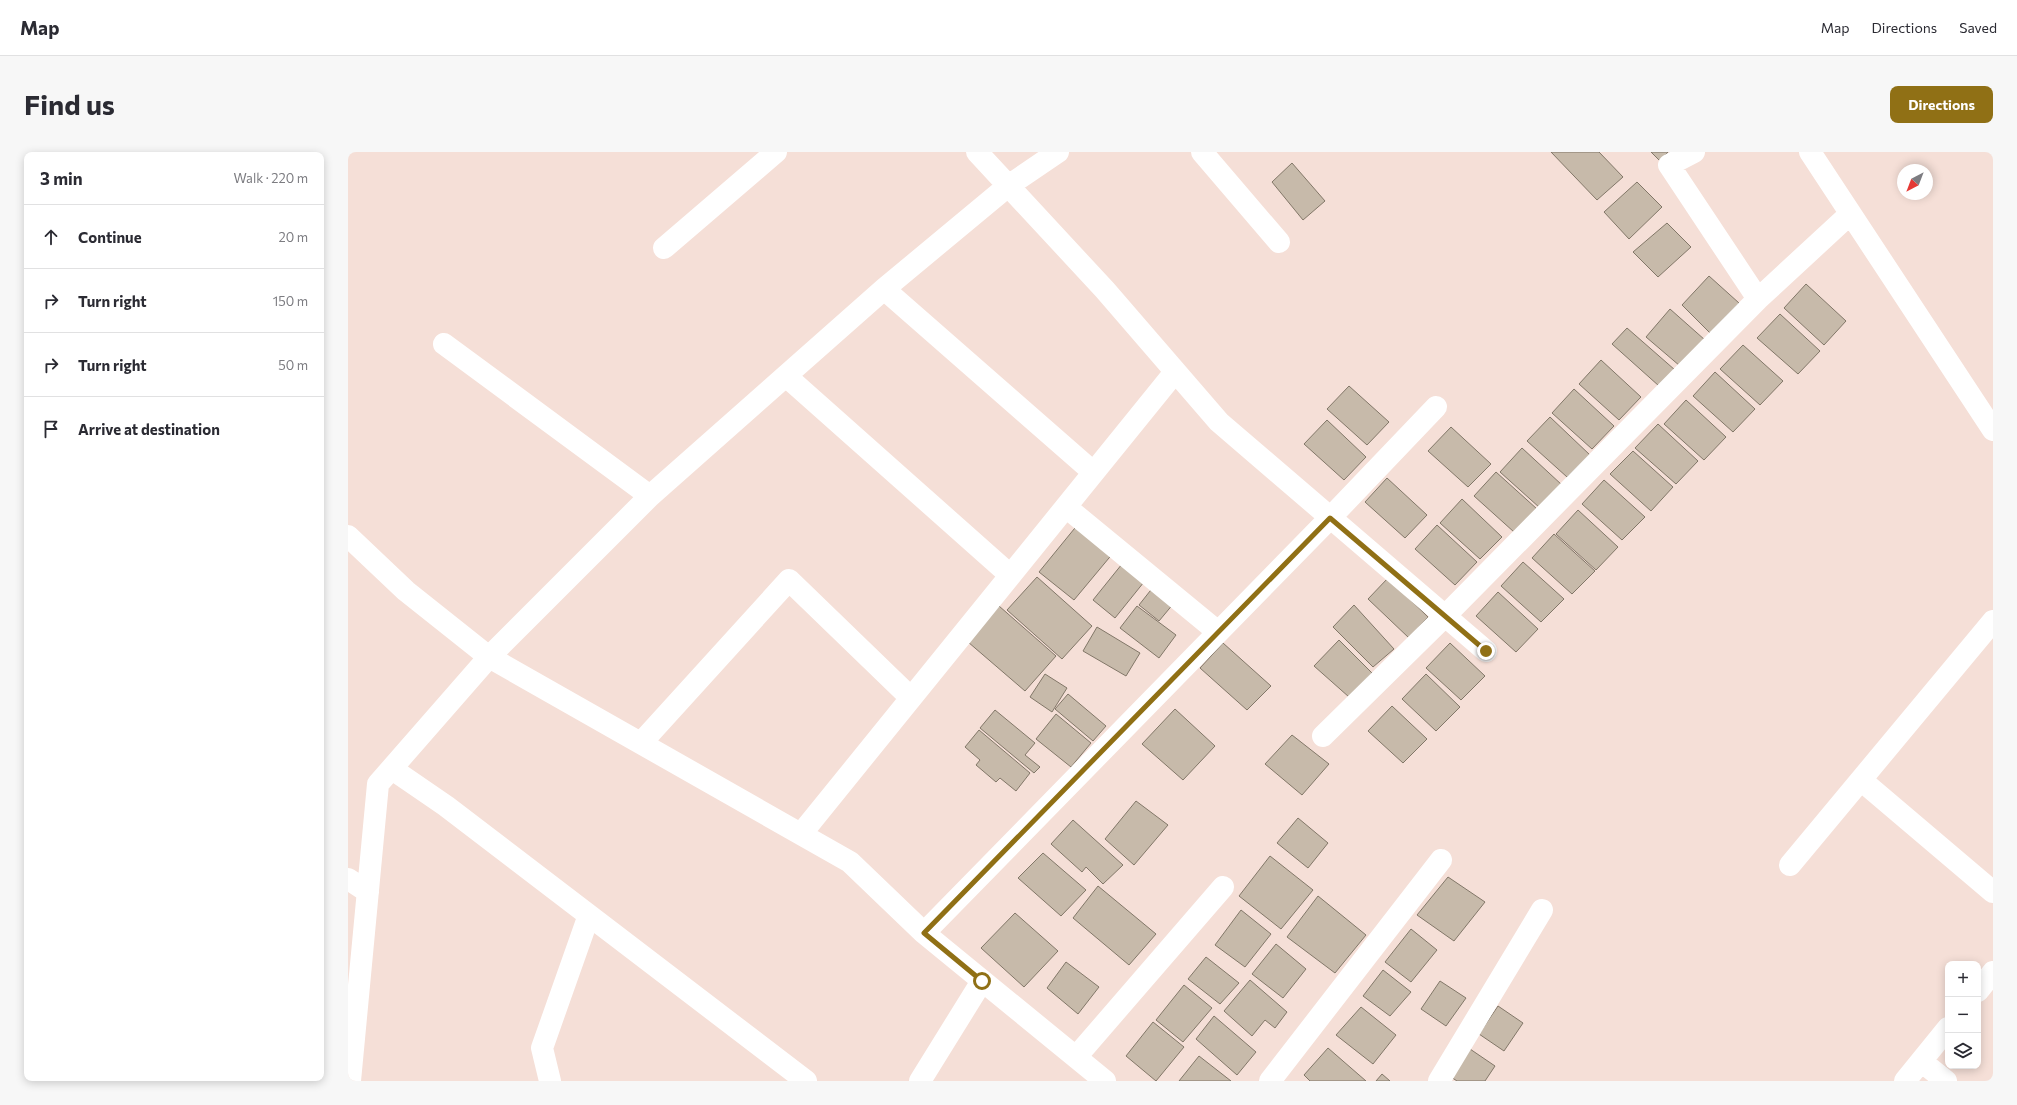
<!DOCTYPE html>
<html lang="en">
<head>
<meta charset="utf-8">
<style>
  :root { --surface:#fff; --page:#f7f7f7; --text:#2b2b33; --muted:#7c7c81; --line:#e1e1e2; --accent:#907015 }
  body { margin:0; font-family:Commissioner,sans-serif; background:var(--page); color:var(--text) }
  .controls { position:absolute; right:12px; bottom:12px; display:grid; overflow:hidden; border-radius:8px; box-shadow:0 2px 10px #0003 }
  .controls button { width:36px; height:36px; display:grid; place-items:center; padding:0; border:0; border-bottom:1px solid var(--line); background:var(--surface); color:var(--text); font:20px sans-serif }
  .compass { position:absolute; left:1549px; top:12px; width:36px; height:36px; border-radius:50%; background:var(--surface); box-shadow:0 2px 10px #0003; rotate:222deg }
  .stop { position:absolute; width:12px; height:12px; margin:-9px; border:3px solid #907015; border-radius:50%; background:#fff }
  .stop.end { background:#907015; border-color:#fff; box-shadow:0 1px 4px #0008 }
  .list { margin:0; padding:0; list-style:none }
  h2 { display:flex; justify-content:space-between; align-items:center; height:52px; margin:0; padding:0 16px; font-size:17px }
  h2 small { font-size:13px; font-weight:400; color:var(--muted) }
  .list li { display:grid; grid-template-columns:26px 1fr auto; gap:12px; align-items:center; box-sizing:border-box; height:64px; padding:0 16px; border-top:1px solid var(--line) }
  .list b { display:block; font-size:15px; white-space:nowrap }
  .list em { font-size:13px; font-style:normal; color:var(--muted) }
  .icon { flex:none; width:22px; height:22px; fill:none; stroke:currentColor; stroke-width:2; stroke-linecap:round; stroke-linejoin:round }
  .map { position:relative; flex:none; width:1645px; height:929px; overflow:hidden; border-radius:8px }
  header { display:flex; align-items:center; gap:24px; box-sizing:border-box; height:56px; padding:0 20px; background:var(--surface); border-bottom:1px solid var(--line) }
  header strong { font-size:19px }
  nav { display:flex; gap:22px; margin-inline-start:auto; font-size:14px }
  .intro { display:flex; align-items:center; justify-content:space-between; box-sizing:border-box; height:96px; padding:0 24px }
  h1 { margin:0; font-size:28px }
  .button { padding:10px 18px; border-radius:8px; background:var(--accent); color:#fff; font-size:14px; font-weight:700 }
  main { display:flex; gap:24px; padding:0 24px }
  aside { flex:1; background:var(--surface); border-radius:8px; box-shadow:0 2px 10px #0003 }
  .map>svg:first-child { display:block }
</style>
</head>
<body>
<header>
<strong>Map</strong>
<nav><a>Map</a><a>Directions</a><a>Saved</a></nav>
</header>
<div class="intro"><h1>Find us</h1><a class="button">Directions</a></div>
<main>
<aside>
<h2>3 min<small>Walk · 220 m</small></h2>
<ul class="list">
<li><svg class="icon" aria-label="ahead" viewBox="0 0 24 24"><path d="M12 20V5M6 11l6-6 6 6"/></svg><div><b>Continue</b></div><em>20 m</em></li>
<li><svg class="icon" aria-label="right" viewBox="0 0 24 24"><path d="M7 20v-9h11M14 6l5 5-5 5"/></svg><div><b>Turn right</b></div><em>150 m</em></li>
<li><svg class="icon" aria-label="right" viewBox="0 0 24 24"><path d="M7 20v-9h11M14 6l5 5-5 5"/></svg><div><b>Turn right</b></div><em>50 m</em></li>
<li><svg class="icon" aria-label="arrive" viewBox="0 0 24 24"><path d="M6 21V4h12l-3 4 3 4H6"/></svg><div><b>Arrive at destination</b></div></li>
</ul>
</aside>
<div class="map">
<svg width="1645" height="929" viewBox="0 0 1645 929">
  <rect width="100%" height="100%" fill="#f5dfd7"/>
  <path fill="#c7baaa" stroke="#827768" d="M 1203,0 L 1251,0 L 1275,25 L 1249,48 Z
    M 1303,0 L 1320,0 L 1312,9 Z
    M 944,11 L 977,49 L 955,68 L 924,30 Z
    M 1289,30 L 1314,55 L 1281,87 L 1256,60 Z
    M 1319,71 L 1343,95 L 1310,125 L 1285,100 Z
    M 1361,124 L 1391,151 L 1362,181 L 1334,153 Z
    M 1458,132 L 1498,169 L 1476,193 L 1436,156 Z
    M 1322,157 L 1357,188 L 1332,214 L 1298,185 Z
    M 1432,162 L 1472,199 L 1450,222 L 1409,186 Z
    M 1279,176 L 1327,218 L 1311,234 L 1264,192 Z
    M 1395,193 L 1435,229 L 1412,253 L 1372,217 Z
    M 1253,208 L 1293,245 L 1271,268 L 1231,232 Z
    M 1367,220 L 1407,257 L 1385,280 L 1345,244 Z
    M 1001,234 L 1041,270 L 1019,293 L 979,257 Z
    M 1226,237 L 1266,274 L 1244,297 L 1204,261 Z
    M 1338,248 L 1378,285 L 1356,308 L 1316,272 Z
    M 1202,265 L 1242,303 L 1219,325 L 1179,289 Z
    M 979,268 L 1018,305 L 996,328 L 956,292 Z
    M 1310,272 L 1350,309 L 1328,332 L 1287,296 Z
    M 1103,275 L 1143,312 L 1120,335 L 1080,299 Z
    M 1174,296 L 1214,333 L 1192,356 L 1152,320 Z
    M 1285,299 L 1325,335 L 1303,359 L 1262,322 Z
    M 1148,320 L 1189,357 L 1166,380 L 1126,344 Z
    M 1039,326 L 1079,363 L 1057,386 L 1017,350 Z
    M 1256,328 L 1297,365 L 1274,388 L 1234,352 Z
    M 1114,347 L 1154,385 L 1132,407 L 1092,371 Z
    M 1230,358 L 1270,395 L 1248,418 L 1208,382 Z
    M 731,371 L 766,400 L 726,448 L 691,420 Z
    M 1089,373 L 1129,410 L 1107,433 L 1067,397 Z
    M 1206,382 L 1247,419 L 1224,442 L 1184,406 Z
    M 1175,410 L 1216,447 L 1193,470 L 1153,434 Z
    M 774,412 L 796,430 L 767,466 L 745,448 Z
    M 689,425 L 744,474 L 714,507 L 659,458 Z
    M 1040,426 L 1080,465 L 1061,486 L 1020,447 Z
    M 806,434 L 826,451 L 811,469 L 791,453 Z
    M 1150,440 L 1190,477 L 1168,500 L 1128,464 Z
    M 1006,453 L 1046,497 L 1025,515 L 985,475 Z
    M 651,454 L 708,504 L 677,539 L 620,490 Z
    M 789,454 L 828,483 L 811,506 L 772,476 Z
    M 749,475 L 792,501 L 778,524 L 735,499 Z
    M 991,488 L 1024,521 L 1001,545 L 966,514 Z
    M 875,491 L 923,534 L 899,558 L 852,516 Z
    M 1102,491 L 1137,524 L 1113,548 L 1078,516 Z
    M 697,522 L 719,536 L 704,560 L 682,545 Z
    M 1078,522 L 1112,555 L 1088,579 L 1054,547 Z
    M 720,542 L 758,574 L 745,589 L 707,557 Z
    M 1044,554 L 1079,587 L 1055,611 L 1020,579 Z
    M 827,557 L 867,594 L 835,628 L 794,592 Z
    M 647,558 L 687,591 L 677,603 L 692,615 L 686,621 L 632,576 Z
    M 708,562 L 743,591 L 723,615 L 688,587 Z
    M 631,578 L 682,621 L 668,639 L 652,626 L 648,630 L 628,613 L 632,608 L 617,595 Z
    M 944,583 L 981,612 L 954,643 L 917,612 Z
    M 788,649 L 820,673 L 786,713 L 757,687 Z
    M 950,666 L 980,691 L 960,716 L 929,691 Z
    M 725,668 L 775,713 L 755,732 L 738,715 L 734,720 L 703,692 Z
    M 695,701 L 738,738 L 713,764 L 670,726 Z
    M 922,704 L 965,738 L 933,777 L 891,744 Z
    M 1100,725 L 1137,750 L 1106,789 L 1069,763 Z
    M 750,734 L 808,782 L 781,813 L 725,766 Z
    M 970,744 L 1018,783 L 987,821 L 939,785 Z
    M 893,758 L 923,782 L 897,815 L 867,793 Z
    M 667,761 L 710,799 L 676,835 L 633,796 Z
    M 1063,777 L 1089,798 L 1063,830 L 1037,810 Z
    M 928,792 L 958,817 L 935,846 L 904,822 Z
    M 858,805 L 891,831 L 872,852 L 840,827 Z
    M 718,810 L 751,835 L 730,862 L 699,836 Z
    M 1035,818 L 1063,840 L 1042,864 L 1015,844 Z
    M 902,828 L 939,860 L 927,876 L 917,868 L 904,884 L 876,859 Z
    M 1092,829 L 1118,846 L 1098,874 L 1073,857 Z
    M 836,833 L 864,856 L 835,890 L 808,868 Z
    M 1150,854 L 1175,871 L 1156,899 L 1131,882 Z
    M 1013,855 L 1048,883 L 1025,912 L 988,883 Z
    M 866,864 L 908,900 L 889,923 L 848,887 Z
    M 805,870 L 836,895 L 808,929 L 778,904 Z
    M 980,896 L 1018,929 L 962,929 L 956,923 Z
    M 1122,897 L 1147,914 L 1137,929 L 1109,929 L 1103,925 Z
    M 851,904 L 883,929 L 831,929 Z
    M 1034,922 L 1042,929 L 1028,929 Z"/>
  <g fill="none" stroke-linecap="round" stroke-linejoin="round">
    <path stroke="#fff" stroke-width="22" d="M 629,0 L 757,138 L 871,270 L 1138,499
      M 854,0 L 931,90
      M 1346,0 L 1321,13 L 1410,147
      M 1462,0 L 1645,278
      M 316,96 L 428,0
      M 536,137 L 745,320
      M 96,192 L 302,344
      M 438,224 L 662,423
      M 718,355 L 870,480
      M 0,384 L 58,439 L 141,505 L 502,710 L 576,781 L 757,929
      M 975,584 L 1097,464 L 1410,147 L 1502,62
      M 293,591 L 441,428 L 563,546
      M 44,617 L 98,654 L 458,929
      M 1513,628 L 1645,740
      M 453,682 L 827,220
      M 1442,713 L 1645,469
      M 0,727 L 20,740
      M 576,781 L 982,366 L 1088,255
      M 1630,839 L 1645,820
      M 728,905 L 875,735
      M 1573,909 L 1598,929
      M 2,929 L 30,632 L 141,505 L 302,344 L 536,137 L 660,34 L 710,0
      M 202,929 L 194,896 L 241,763
      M 572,929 L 634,829
      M 922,929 L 1093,708
      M 1091,929 L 1194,758
      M 1557,929 L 1600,876"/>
  </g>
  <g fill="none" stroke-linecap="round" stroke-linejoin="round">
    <path stroke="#907015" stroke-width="5" d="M 634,829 L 576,781 L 982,366 L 1138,499"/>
  </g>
</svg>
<div class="controls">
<button>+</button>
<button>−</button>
<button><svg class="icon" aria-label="layers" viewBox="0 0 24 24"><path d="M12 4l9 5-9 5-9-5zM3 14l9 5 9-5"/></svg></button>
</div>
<svg class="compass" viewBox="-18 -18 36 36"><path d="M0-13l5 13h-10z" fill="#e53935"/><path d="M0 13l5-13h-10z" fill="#7c7c81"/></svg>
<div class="stop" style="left:634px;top:829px"></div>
<div class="stop end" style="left:1138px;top:499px"></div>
</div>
</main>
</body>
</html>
